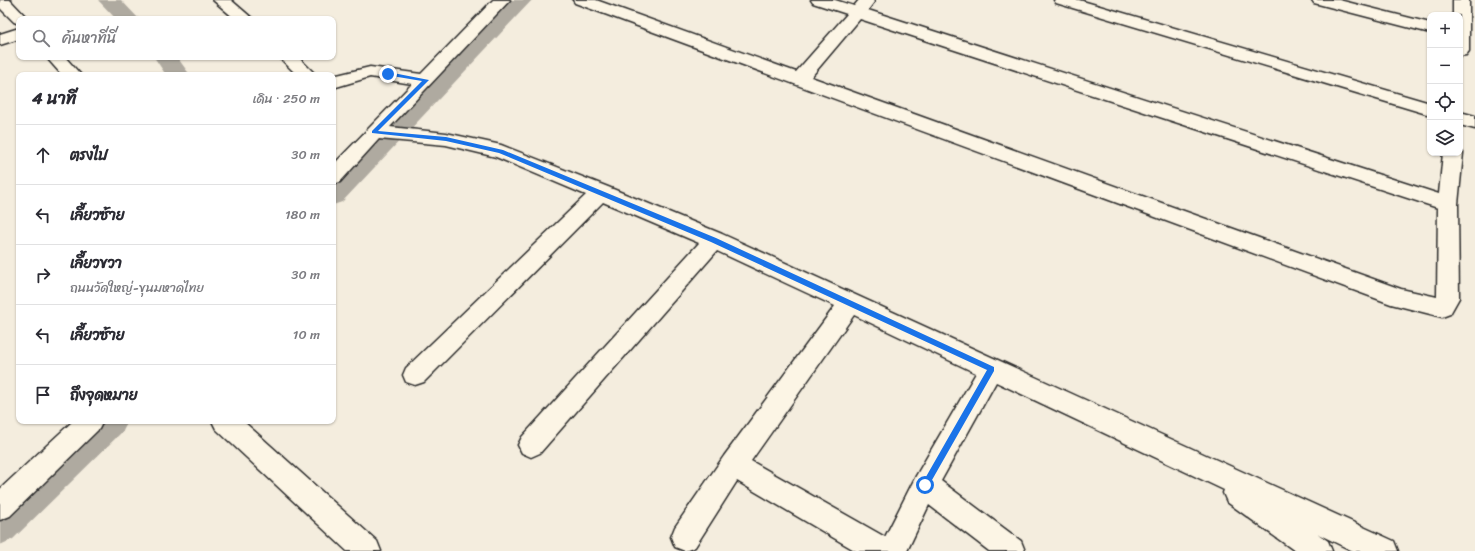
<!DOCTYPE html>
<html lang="th">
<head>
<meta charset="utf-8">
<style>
  :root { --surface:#fff; --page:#f2f2f3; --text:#2b2b33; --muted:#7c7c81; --line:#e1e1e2 }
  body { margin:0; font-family:Sriracha,"Playpen Sans Thai",sans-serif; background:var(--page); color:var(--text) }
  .controls { position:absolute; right:12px; top:12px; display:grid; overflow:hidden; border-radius:8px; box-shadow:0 1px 3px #0004 }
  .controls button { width:36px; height:36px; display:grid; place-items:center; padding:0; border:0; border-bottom:1px solid var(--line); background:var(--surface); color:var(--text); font:20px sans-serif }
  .stop { position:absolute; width:12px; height:12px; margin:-9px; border:3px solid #1a73e8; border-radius:50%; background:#fff }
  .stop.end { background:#1a73e8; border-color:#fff; box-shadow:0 1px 4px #0008 }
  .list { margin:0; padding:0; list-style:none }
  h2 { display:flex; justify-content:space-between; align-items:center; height:52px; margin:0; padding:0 16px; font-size:17px }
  h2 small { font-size:13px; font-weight:400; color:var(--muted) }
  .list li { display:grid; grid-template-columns:26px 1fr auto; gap:12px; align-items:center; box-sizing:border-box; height:60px; padding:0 16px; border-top:1px solid var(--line) }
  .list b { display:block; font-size:15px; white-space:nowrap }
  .list p { margin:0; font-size:13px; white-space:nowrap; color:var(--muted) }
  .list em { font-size:13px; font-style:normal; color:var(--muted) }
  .icon { flex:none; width:22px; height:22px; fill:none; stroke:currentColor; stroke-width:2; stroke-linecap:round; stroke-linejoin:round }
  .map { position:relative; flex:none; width:1475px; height:551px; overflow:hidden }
  .search { position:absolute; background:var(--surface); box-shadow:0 1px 3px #0004; left:16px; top:16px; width:320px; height:44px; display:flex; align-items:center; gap:10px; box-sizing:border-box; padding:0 14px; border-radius:8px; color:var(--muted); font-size:15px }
  .panel { position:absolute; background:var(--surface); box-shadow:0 1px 3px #0004; left:16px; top:72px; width:320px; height:352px; border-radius:8px }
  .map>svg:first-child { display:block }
</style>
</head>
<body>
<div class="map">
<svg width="1475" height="551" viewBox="0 0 1475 551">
  <rect width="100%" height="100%" fill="#f4edde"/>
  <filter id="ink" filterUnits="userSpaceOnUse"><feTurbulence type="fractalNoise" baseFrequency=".025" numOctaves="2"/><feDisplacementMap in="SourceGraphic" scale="8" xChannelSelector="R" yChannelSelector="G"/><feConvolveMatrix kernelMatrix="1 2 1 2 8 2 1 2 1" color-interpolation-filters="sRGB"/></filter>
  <g filter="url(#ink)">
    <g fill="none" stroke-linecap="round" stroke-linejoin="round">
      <path fill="#afaaa0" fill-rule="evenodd" d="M 98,0 L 121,0 L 139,19 L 116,19 Z
        M 509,0 L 532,0 L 342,202 L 333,205 L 333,179 Z
        M 154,57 L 177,57 L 190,75 L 166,75 Z
        M 88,421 L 128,421 L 123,431 L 13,539 L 0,545 L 0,503 Z"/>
      <defs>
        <path id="minor" d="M 0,0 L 10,0 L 28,19 L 19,19 L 19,24 L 14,22 L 0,8 Z
          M 213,0 L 231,0 L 253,19 L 235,19 Z
          M 493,0 L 510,0 L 390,127 L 446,133 L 501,145 L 608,187 L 722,234 L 1394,541 L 1398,551 L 1353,551 L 1318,534 L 1328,541 L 1332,551 L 1295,551 L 1227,502 L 1223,493 L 1224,490 L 996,382 L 941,481 L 1021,541 L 1025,551 L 989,551 L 929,505 L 907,551 L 856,551 L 737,481 L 695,547 L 685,551 L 675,547 L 671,537 L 675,527 L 724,456 L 835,306 L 717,251 L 540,453 L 531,457 L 522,453 L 518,445 L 522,437 L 699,243 L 603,202 L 424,382 L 415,385 L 406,382 L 403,375 L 406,368 L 586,195 L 496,157 L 446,145 L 379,139 L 340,182 L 333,184 L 333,165 L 412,84 L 370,77 L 333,88 L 333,76 L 370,67 L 421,74 ZM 854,315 L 976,373 L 916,476 L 885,537 L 751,461 Z
          M 573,0 L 596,0 L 796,72 L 847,14 L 813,3 L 811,0 L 835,0 L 854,6 L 859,0 L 873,0 L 874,2 L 868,10 L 1439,194 L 1443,153 L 1460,153 L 1460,149 L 1463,153 L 1458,204 L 1459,298 L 1450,314 L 1442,317 L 1391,304 L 575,3 ZM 860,19 L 1438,208 L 1437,297 L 1401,289 L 811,77 Z
          M 1054,0 L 1079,0 L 1430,103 L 1430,115 L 1056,3 Z
          M 1312,0 L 1339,0 L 1430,23 L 1430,33 L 1314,3 Z
          M 1453,0 L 1469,0 L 1469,51 L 1466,55 L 1460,56 L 1460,15 L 1453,15 Z
          M 19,28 L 19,39 L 0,45 L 0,34 Z
          M 46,57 L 65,57 L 81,75 L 62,75 Z
          M 279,57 L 298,57 L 316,75 L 297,75 Z
          M 1460,112 L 1475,116 L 1475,129 L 1460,125 Z
          M 73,421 L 103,421 L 99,429 L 10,516 L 0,520 L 0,489 Z
          M 212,421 L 243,421 L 377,541 L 381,551 L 347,551 L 216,429 Z"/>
      </defs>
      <use href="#minor" stroke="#2b2b2b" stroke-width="3"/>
      <use href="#minor" fill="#fcf5e5" fill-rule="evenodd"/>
    </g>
  </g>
  <path fill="#1a73e8" d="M 388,72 L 429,80 L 378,131 L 446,137 L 503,150 L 716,238 L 994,367 L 994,371 L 928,487 L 923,487 L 923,482 L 987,370 L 711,242 L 499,153 L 446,141 L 372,133 L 372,131 L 422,81 L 386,75 Z"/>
</svg>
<div class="controls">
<button>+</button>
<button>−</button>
<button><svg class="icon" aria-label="locate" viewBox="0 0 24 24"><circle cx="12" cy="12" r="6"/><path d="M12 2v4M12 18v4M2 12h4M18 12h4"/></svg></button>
<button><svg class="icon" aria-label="layers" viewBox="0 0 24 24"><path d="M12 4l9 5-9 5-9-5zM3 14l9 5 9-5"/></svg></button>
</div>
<div class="stop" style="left:925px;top:485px"></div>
<div class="stop end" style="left:388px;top:74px"></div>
<div class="search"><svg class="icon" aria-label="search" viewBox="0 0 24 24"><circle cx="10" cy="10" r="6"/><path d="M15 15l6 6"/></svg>ค้นหาที่นี่</div>
<section class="panel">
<h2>4 นาที<small>เดิน · 250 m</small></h2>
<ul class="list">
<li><svg class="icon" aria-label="ahead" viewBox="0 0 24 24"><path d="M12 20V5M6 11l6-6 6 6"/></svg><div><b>ตรงไป</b></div><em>30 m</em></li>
<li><svg class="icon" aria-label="left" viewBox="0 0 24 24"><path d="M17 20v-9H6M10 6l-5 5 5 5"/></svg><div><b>เลี้ยวซ้าย</b></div><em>180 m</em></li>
<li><svg class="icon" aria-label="right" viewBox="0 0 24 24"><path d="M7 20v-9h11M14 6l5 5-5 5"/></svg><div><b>เลี้ยวขวา</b><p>ถนนวัดใหญ่-ขุนมหาดไทย</p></div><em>30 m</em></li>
<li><svg class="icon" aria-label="left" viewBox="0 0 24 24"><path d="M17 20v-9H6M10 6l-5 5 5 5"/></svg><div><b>เลี้ยวซ้าย</b></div><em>10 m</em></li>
<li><svg class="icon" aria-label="arrive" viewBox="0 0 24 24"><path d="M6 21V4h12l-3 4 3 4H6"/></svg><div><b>ถึงจุดหมาย</b></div></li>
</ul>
</section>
</div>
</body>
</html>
